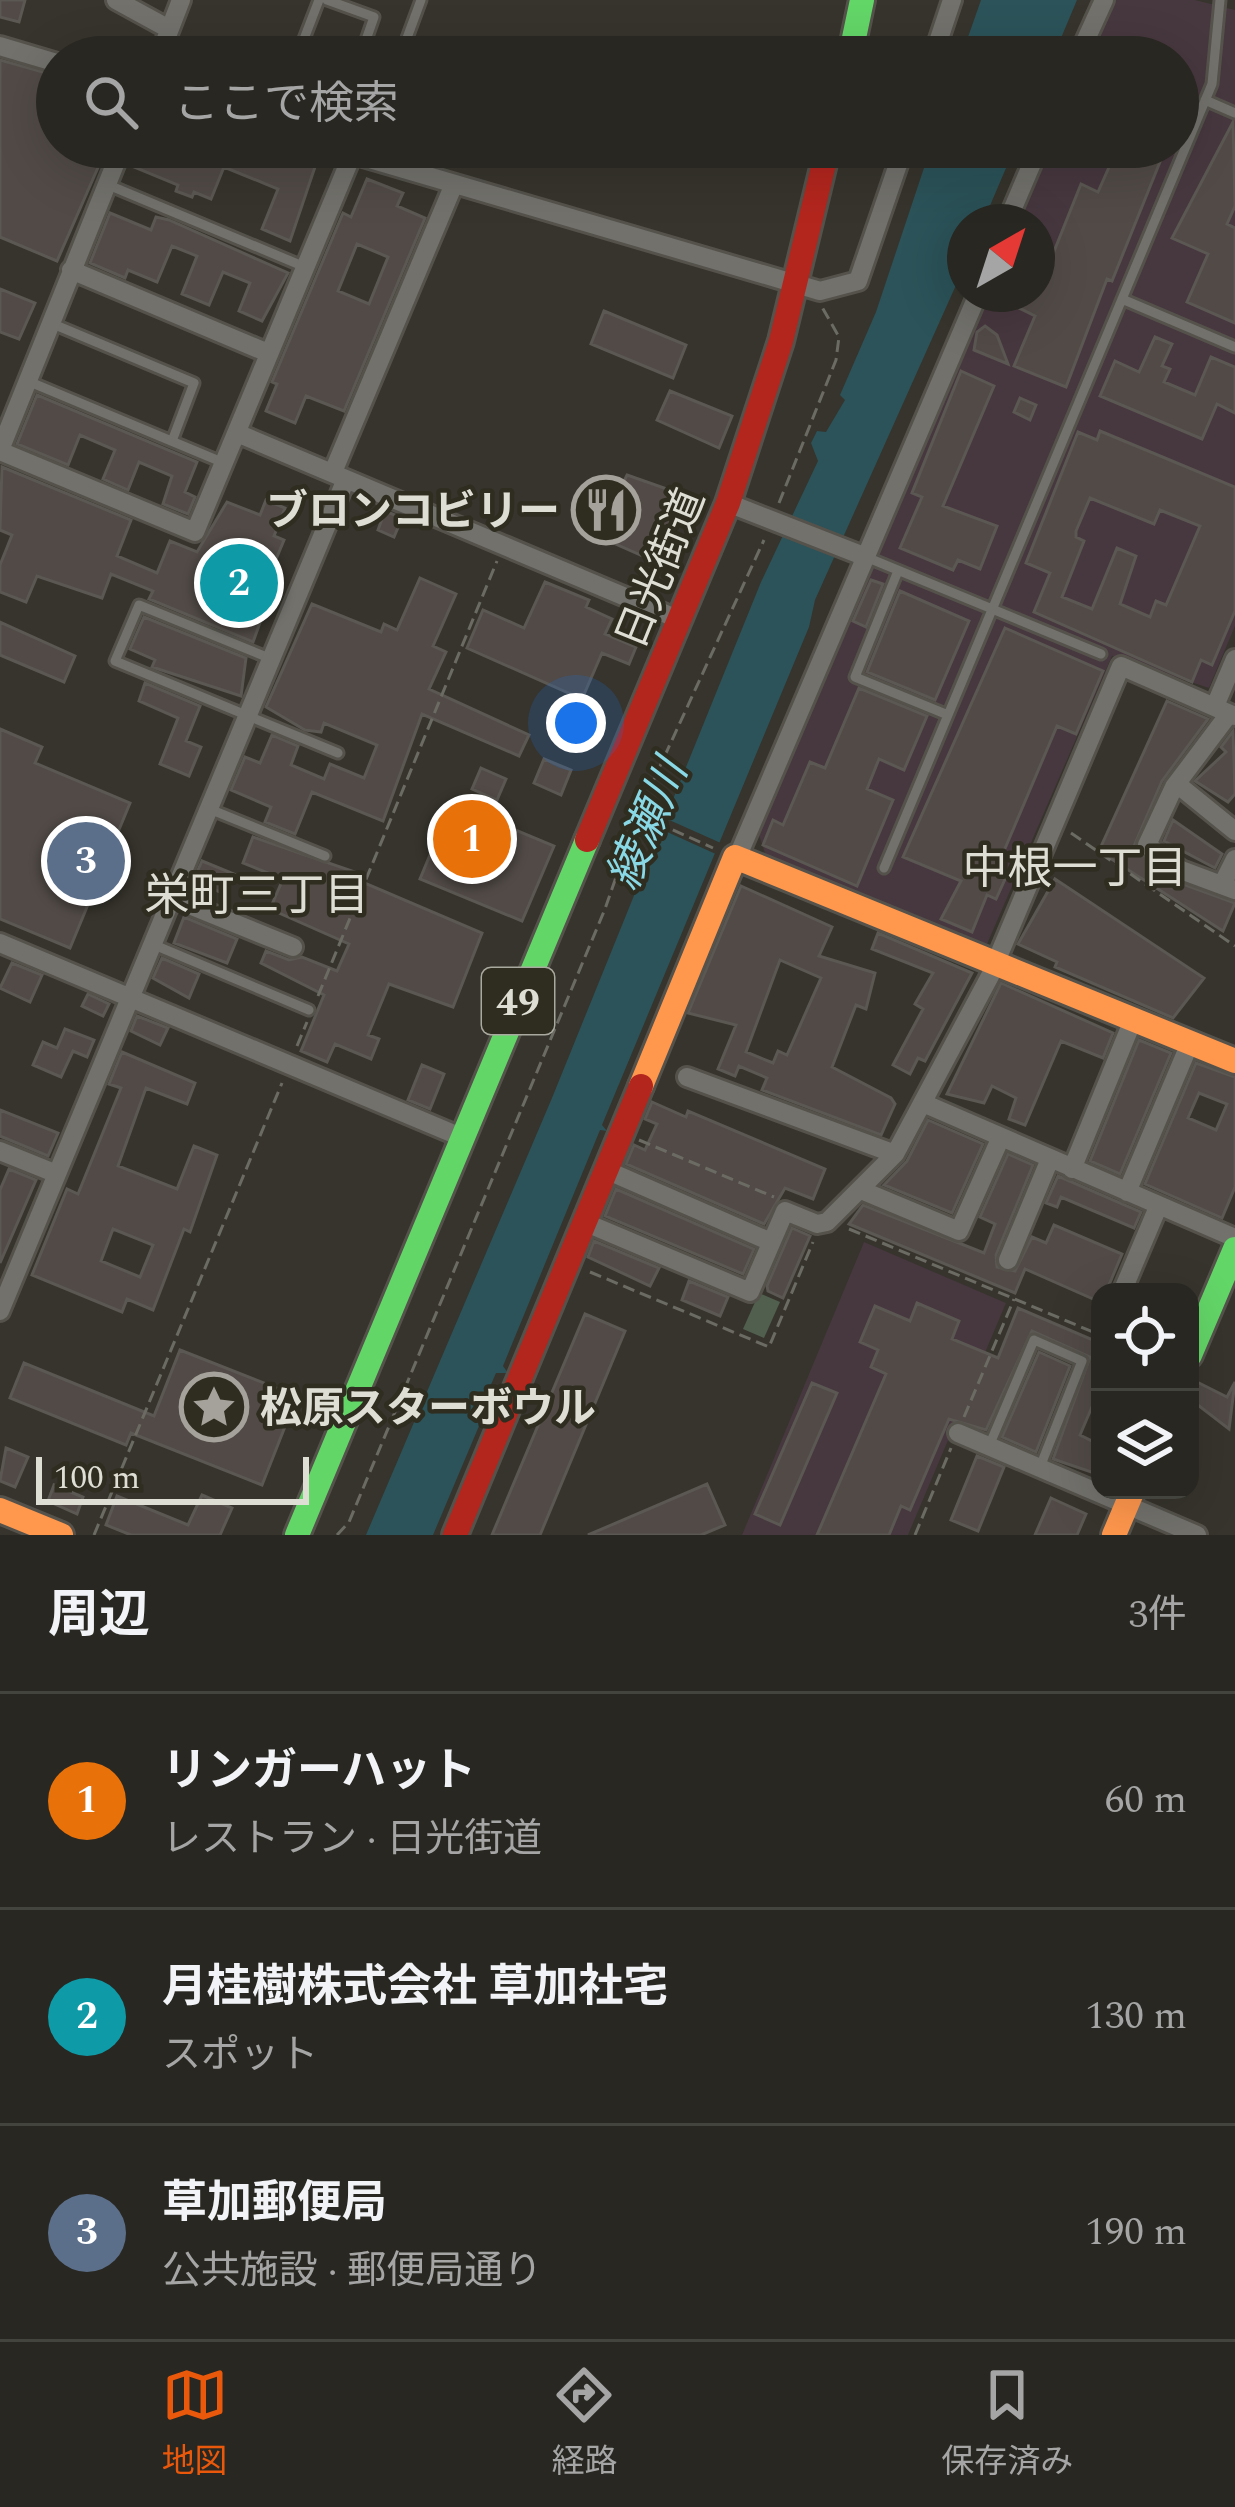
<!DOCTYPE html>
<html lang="ja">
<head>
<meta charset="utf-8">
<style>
  :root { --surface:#282721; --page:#34332e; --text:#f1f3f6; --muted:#a5a5a5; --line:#44443f; --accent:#ea580c }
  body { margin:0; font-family:Spectral,"Noto Sans JP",serif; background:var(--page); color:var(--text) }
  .controls { position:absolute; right:36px; bottom:36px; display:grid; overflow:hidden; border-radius:24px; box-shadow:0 12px 48px #0002 }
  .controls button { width:108px; height:108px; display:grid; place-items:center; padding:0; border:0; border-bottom:3px solid var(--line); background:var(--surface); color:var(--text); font:60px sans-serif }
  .compass { position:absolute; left:947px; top:204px; width:108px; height:108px; border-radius:50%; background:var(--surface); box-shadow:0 12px 48px #0002; rotate:39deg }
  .scale { position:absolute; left:36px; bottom:30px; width:273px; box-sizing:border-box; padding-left:12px; border:6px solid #dfded5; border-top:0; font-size:33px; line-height:42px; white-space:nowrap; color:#dfded5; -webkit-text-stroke:9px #2f2d20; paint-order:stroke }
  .you { position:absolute; left:576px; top:723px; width:42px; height:42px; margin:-30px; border:9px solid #fff; border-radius:50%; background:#1a73e8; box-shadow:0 0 0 18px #1a73e833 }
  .badge { display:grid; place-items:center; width:78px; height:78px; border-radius:50%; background:var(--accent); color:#fff; font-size:39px; font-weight:700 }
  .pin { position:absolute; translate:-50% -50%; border:6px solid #fff; box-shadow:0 3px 12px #0006 }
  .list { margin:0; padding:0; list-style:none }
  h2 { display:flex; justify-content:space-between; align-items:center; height:156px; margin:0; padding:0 48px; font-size:51px }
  h2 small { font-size:39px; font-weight:400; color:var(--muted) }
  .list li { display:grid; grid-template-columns:78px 1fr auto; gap:36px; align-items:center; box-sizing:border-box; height:216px; padding:0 48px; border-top:3px solid var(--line) }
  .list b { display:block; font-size:45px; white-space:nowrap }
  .list p { margin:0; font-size:39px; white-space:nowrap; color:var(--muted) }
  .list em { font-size:39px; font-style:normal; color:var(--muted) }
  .icon { flex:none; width:66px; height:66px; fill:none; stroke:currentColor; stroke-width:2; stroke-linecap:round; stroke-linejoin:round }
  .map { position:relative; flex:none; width:1235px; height:1535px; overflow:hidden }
  .search { position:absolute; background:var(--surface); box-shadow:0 12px 48px #0002; left:36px; right:36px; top:36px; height:132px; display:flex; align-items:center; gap:30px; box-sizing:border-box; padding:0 42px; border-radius:66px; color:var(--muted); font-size:45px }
  .sheet { height:804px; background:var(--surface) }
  nav { display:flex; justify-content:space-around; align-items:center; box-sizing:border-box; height:168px; border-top:3px solid var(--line); background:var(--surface); font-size:33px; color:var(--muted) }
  nav a { display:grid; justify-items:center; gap:6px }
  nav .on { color:var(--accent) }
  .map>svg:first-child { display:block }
</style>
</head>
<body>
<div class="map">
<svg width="1235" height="1535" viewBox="0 0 1235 1535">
  <rect width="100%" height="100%" fill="#36342c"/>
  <path fill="#47373f" d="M 1114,0 L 1195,0 L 1235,10 L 1235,626 L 1209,688 L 1112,656 L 987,944 L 766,856 L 759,835 L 989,294 L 1037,294 L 1037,222 L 1019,222 L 1051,147 L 1178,147 L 1178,57 L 1089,57 Z
    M 864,1242 L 1006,1303 L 908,1535 L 742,1535 Z"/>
  <path fill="#515f4f" d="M 759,1293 L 780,1302 L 764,1338 L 743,1329 Z"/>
  <path fill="#2b5359" d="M 981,0 L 1077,0 L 1053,57 L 961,57 Z
    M 931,147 L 1015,147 L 983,222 L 965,222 L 965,265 L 815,600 L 809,627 L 602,1125 L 607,1131 L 600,1130 L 503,1366 L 508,1373 L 496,1373 L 483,1403 L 487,1407 L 433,1535 L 366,1535 L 552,1098 L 761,582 L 818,461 L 811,443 L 817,431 L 826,432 L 845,400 L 840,395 L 876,312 Z"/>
  <path fill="#36342c" d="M 658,815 L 723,844 L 718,855 L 654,826 Z"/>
  <path fill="#514a46" stroke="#5b5752" stroke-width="3" fill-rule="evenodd" d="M 0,0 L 25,0 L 19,22 L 0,17 Z
    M 0,60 L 57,76 L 57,147 L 107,147 L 57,261 L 0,237 Z
    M 1233,122 L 1235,206 L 1227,224 L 1235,228 L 1235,323 L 1187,302 L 1208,254 L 1172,238 Z
    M 135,147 L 272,147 L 317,161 L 290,241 L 262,229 L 278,189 L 224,167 L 211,199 L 194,192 L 192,197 L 176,191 L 178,185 L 129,165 Z
    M 1118,147 L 1166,147 L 1112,281 L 1107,279 L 1066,387 L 1014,366 L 1035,316 L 991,294 L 1037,294 L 1081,184 L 1098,192 Z
    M 367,179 L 403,193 L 397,206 L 425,218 L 344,411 L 306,396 L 295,423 L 266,411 L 277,384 L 272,382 L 343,213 L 351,217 ZM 357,244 L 388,257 L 369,304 L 338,291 Z
    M 110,213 L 151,230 L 156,217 L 169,220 L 288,273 L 262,321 L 239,311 L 250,283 L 223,272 L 209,305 L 182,294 L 197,256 L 172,246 L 157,282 L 128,270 L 125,278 L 90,263 Z
    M 0,289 L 35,303 L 19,339 L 0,332 Z
    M 604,311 L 686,345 L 673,378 L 591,344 Z
    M 985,326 L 997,335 L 1008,364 L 974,350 L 977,332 Z
    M 1155,337 L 1172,344 L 1162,366 L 1170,369 L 1164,382 L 1195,395 L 1211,357 L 1235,367 L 1235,413 L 1217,404 L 1202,439 L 1100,396 L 1115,361 L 1139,372 Z
    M 961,371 L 994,386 L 943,506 L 997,526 L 980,569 L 958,560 L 953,570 L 900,548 L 922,497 L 912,493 Z
    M 670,391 L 732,416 L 719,448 L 657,420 Z
    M 37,395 L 197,462 L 185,492 L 195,497 L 188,514 L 163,504 L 172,476 L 139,462 L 128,490 L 103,479 L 115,450 L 80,435 L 68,465 L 17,444 Z
    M 1020,398 L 1036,405 L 1030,420 L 1014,412 Z
    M 1100,431 L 1235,487 L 1235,611 L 1212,665 L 1201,660 L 1192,682 L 1034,612 L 1050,573 L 1026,563 L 1078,432 L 1097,440 ZM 1090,498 L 1154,524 L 1160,510 L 1200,526 L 1166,605 L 1156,601 L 1150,617 L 1120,604 L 1136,556 L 1117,548 L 1092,609 L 1062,597 L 1084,541 L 1076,537 L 1076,531 Z
    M 2,467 L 131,520 L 117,556 L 157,573 L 170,541 L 197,552 L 227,502 L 260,515 L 266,500 L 285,508 L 274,536 L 284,540 L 267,581 L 274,584 L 253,642 L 149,599 L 153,591 L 111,574 L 102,598 L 37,576 L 26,602 L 0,592 L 0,565 L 12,535 L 0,530 Z
    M 627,475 L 687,496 L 652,560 L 593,534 L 613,489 L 619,492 Z
    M 385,511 L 402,518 L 394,537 L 378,530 Z
    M 420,578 L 456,594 L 433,646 L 446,652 L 429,689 L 529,735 L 519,756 L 422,714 L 383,821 L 312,792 L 295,834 L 265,822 L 271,807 L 231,790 L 245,757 L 260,763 L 272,735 L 298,746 L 291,765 L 324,779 L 330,764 L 364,778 L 377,745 L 324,723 L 321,732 L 305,730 L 266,707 L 312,604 L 381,632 L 384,624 L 397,630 Z
    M 871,580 L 883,584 L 866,627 L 853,621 Z
    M 545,582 L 589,600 L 586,607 L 612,619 L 605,634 L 636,647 L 629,664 L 602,653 L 582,699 L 467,648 L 483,610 L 524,628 Z
    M 900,591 L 969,621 L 935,700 L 867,672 Z
    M 144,617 L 246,658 L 241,696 L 152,667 L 155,660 L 130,649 Z
    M 0,622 L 75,656 L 64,682 L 0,655 Z
    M 1005,628 L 1103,671 L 1076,734 L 1057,726 L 995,872 L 1006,877 L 996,899 L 987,895 L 972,932 L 941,919 L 961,881 L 903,857 Z
    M 145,683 L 200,706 L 186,741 L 201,747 L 189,776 L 160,764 L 178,718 L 139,701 Z
    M 859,688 L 927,716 L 904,770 L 879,759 L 867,789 L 893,800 L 857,886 L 763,845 L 773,820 L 783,825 L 810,762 L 825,768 Z
    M 1167,701 L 1208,719 L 1162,781 L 1134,846 L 1174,881 L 1235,903 L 1223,931 L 1099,851 Z
    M 0,729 L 42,747 L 35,763 L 130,803 L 70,948 L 0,919 Z
    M 1233,731 L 1235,794 L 1228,802 L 1195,781 L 1226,752 L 1221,747 Z
    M 544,759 L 571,770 L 561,795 L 534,783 Z
    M 481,768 L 506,779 L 497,800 L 472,789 Z
    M 1173,820 L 1222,854 L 1215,868 L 1164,841 Z
    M 508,827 L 554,846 L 522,921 L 420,879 L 430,855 L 488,878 Z
    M 253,837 L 358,873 L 355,879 L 482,933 L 453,1007 L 389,984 L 368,1035 L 379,1039 L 371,1059 L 335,1044 L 327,1062 L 301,1051 L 324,995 L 261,963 L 266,951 L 289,960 L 302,957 L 337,971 L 349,944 L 270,909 L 283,879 L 243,863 Z
    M 202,861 L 234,874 L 225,894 L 193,881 Z
    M 1055,879 L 1204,978 L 1173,1018 L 1055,967 L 1057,962 L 1018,944 Z
    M 741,886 L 832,927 L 819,956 L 875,973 L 866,1009 L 856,1005 L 832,1067 L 891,1098 L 895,1104 L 881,1135 L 762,1090 L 767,1078 L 739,1066 L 735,1076 L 718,1069 L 736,1025 L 688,1013 ZM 780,960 L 821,978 L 787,1055 L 778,1051 L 773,1063 L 746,1052 Z
    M 184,917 L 237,939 L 227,963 L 174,943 Z
    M 878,933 L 972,973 L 925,1061 L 918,1058 L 910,1074 L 893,1065 L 923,1009 L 915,1004 L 933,973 L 872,949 Z
    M 162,958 L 199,974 L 189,998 L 153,978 Z
    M 12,963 L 42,975 L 30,1002 L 0,988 Z
    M 1001,983 L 1113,1033 L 1103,1058 L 1061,1041 L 1025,1125 L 1009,1119 L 1016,1098 L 992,1086 L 984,1103 L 947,1094 Z
    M 88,994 L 109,1004 L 103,1016 L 82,1006 Z
    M 137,1016 L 168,1028 L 160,1045 L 131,1031 Z
    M 65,1029 L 94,1040 L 87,1057 L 73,1051 L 61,1077 L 33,1065 L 43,1042 L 57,1048 Z
    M 1139,1040 L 1171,1053 L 1120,1174 L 1090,1161 Z
    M 122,1052 L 195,1083 L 187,1104 L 146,1088 L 118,1166 L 177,1189 L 194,1146 L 217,1155 L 190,1232 L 184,1229 L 153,1310 L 127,1299 L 122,1312 L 32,1275 L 67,1189 L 78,1194 L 121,1088 L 109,1084 ZM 113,1229 L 153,1245 L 140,1277 L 101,1261 Z
    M 1196,1063 L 1235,1077 L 1235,1187 L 1222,1218 L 1145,1184 ZM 1199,1093 L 1227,1104 L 1216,1130 L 1188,1118 Z
    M 422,1065 L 444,1074 L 430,1109 L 408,1100 Z
    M 652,1102 L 686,1117 L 688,1111 L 825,1169 L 813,1199 L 785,1188 L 764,1224 L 626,1164 L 634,1145 L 645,1150 L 657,1124 L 645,1119 Z
    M 0,1110 L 58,1133 L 48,1156 L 0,1136 Z
    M 928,1120 L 983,1144 L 952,1213 L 884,1185 L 907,1161 Z
    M 1008,1154 L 1033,1165 L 996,1255 L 997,1267 L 1015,1271 L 1032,1237 L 1046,1243 L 1054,1225 L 1122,1254 L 1106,1292 L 1100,1292 L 1100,1302 L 1025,1269 L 1015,1293 L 849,1224 L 863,1205 L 984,1253 L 995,1224 L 980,1217 Z
    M 9,1169 L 36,1180 L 0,1263 L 0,1190 Z
    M 1058,1176 L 1141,1212 L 1134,1228 L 1061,1197 L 1057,1207 L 1046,1203 Z
    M 616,1189 L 754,1249 L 743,1274 L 605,1216 Z
    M 792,1228 L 810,1236 L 783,1298 L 768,1291 L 767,1286 Z
    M 594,1241 L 659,1268 L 650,1286 L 588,1257 Z
    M 689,1281 L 728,1297 L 720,1316 L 682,1300 Z
    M 917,1303 L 959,1321 L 952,1339 L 998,1358 L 1018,1308 L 1100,1343 L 1100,1388 L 1080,1435 L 1100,1445 L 1100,1475 L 1053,1459 L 1090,1357 L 1032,1331 L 986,1430 L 949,1419 L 910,1510 L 901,1506 L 889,1535 L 817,1535 L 886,1374 L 871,1367 L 878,1350 L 860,1342 L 875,1306 L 910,1321 Z
    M 585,1314 L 625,1331 L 540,1535 L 492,1535 Z
    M 180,1350 L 297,1396 L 262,1485 L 131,1433 L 126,1445 L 10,1398 L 24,1363 L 154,1416 Z
    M 1039,1352 L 1070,1366 L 1036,1452 L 1002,1437 Z
    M 1195,1381 L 1227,1397 L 1235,1382 L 1229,1429 L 1190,1399 Z
    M 812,1383 L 837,1393 L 780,1525 L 755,1514 Z
    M 6,1448 L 28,1457 L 15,1487 L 0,1481 Z
    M 977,1456 L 1004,1467 L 978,1531 L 951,1520 Z
    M 707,1484 L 725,1525 L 701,1535 L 588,1535 Z
    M 54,1485 L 83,1497 L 77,1514 L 48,1501 Z
    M 202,1495 L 232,1508 L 220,1535 L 131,1535 L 106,1525 L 117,1496 L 188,1525 Z
    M 1051,1498 L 1086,1514 L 1077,1535 L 1035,1535 Z"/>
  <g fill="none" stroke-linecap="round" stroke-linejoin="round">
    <defs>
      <path id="lane" d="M 327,0 L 374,17 L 360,57
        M 297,57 L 319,0
        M 400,57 L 421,0
        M 1205,100 L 1235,113
        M 106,184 L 305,267
        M 1122,299 L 1235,347
        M 53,324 L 194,383 L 172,441
        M 30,382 L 224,463
        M 866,557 L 1101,654
        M 898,571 L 855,677 L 948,715
        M 269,658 L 139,605 L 115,661 L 338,753
        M 207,808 L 325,856
        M 884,868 L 1212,84 L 1220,0
        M 152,944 L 309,1010
        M 989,1446 L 1034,1340 L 1082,1361 L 1040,1467"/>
      <path id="street" d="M 116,0 L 169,29
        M 0,46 L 57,63
        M 159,57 L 181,0
        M 933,57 L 952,0
        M 1078,57 L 1104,0
        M 329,147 L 820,291 L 858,281 L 904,147
        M 1007,222 L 1039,147
        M 71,270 L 268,353
        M 237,433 L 680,620
        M 0,450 L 122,147
        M 0,451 L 195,532 L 352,155
        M 333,472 L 454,184
        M 728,503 L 866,557
        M 1215,706 L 1235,659
        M 1229,714 L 1174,787 L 1147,845 L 1181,870 L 1235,890
        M 1177,784 L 1235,831
        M 737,858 L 978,294
        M 1222,885 L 1235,859
        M 172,898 L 293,947
        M 0,943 L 461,1137
        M 687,1077 L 895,1154
        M 923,1103 L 1235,1238
        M 0,1151 L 57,1174
        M 1072,1169 L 1133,1020
        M 606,1170 L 771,1242
        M 861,1190 L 959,1231 L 1001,1137
        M 1127,1192 L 1190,1043
        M 584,1222 L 750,1292 L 785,1211 L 817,1224 L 827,1222 L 895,1154 L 990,976 L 1121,666 L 1235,716
        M 1008,1260 L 1050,1159
        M 1122,1292 L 1158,1207
        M 0,1311 L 346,479
        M 958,1433 L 1197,1535"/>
      <path id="fast" d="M 850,57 L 862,0
        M 1190,1355 L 1235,1249
        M 297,1535 L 587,840"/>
      <path id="slow" d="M 641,1086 L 735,857 L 1235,1061
        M 0,1510 L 61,1535
        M 1114,1535 L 1133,1490"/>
      <path id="jam" d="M 587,840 L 728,503 L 781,341 L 828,147
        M 455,1535 L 641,1086"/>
    </defs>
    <use href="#lane" stroke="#54524b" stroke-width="15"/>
    <use href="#street" stroke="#54524b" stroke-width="24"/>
    <use href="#fast" stroke="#54524b" stroke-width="30"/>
    <use href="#slow" stroke="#54524b" stroke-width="30"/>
    <use href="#jam" stroke="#54524b" stroke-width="30"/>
    <path stroke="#6b6a63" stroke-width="3" stroke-dasharray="12 6" stroke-linecap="butt" d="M 779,503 L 836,360 L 839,337 L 822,307
      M 640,815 L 713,848
      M 1071,833 L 1235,946
      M 318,996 L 497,561
      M 297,1046 L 307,1022
      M 639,1140 L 774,1197
      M 849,1229 L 1100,1335
      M 590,1272 L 769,1347 L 813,1242
      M 964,1417 L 1014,1299
      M 94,1535 L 282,1083
      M 337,1535 L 349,1522 L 605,909 L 638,814 L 764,540
      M 915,1535 L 951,1448"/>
    <use href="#lane" stroke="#72716c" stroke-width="9"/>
    <use href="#street" stroke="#72716c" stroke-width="18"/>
    <use href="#fast" stroke="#63d668" stroke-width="24"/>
    <use href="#slow" stroke="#ff974d" stroke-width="24"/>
    <use href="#jam" stroke="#b3261e" stroke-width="24"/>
  </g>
  <defs>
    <symbol id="restaurant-ring" viewBox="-11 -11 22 22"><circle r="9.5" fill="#2f2d20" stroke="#a4a29a" stroke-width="1.5"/><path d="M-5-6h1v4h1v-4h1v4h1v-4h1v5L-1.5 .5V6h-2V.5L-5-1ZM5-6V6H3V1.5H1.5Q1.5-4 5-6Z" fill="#a4a29a"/></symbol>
    <symbol id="sight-ring" viewBox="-11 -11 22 22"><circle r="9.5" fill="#2f2d20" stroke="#a4a29a" stroke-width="1.5"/><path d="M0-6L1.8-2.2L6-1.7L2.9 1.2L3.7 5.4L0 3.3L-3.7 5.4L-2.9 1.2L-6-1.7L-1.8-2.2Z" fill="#a4a29a"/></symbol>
  </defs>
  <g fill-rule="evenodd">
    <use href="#restaurant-ring" x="568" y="472" width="76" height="76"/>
    <use href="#sight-ring" x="176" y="1369" width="76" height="76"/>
  </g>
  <g text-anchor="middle" stroke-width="9" stroke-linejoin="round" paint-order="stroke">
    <rect fill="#2f2d20" stroke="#aaa99f" stroke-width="3" x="482" y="968" width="72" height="66" rx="9"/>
    <g font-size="39" font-weight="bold" fill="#dfded5">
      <text x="518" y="1015">49</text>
    </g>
    <g font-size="42" font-weight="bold" fill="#dfded5" stroke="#2f2d20" text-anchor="end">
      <text x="560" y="525">ブロンコビリー</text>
      <text x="260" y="1422" text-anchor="start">松原スターボウル</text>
    </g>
    <g font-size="42" fill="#dfded5" stroke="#2f2d20">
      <text transform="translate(659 568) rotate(-68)" y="15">日光街道</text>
    </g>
    <g font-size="45" font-style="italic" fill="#89d8e6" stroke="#2f2d20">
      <text transform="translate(646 824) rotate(-67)" y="16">綾瀬川</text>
    </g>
    <g font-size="45" fill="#dfded5" stroke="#2f2d20">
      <text x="1075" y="883">中根一丁目</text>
      <text x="257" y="910">栄町三丁目</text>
    </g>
  </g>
</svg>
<div class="controls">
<button><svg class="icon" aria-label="locate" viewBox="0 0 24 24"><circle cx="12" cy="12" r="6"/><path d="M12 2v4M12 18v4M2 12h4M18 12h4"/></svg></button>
<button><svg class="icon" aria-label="layers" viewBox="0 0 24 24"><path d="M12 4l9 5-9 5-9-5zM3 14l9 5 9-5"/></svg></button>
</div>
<svg class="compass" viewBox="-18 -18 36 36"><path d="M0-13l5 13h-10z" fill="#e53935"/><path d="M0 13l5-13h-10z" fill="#a5a5a5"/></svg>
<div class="scale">100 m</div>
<div class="you"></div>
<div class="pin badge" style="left:472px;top:839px;background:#e8710a">1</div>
<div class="pin badge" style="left:239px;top:583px;background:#0f9aa8">2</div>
<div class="pin badge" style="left:86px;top:861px;background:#5c6f8a">3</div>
<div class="search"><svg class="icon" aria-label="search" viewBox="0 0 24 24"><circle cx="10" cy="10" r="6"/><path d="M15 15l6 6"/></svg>ここで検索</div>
</div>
<section class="sheet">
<h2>周辺<small>3件</small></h2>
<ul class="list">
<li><span class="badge" style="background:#e8710a">1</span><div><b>リンガーハット</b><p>レストラン · 日光街道</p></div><em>60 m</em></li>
<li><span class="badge" style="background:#0f9aa8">2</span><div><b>月桂樹株式会社 草加社宅</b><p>スポット</p></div><em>130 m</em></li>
<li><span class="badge" style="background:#5c6f8a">3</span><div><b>草加郵便局</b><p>公共施設 · 郵便局通り</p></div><em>190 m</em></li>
</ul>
</section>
<nav>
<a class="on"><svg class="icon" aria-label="map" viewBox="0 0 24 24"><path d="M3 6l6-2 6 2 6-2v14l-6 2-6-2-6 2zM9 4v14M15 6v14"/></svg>地図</a>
<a><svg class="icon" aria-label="directions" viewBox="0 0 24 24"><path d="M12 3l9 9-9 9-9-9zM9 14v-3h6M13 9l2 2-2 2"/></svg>経路</a>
<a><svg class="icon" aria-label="saved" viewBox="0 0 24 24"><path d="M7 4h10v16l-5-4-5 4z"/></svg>保存済み</a>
</nav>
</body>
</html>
